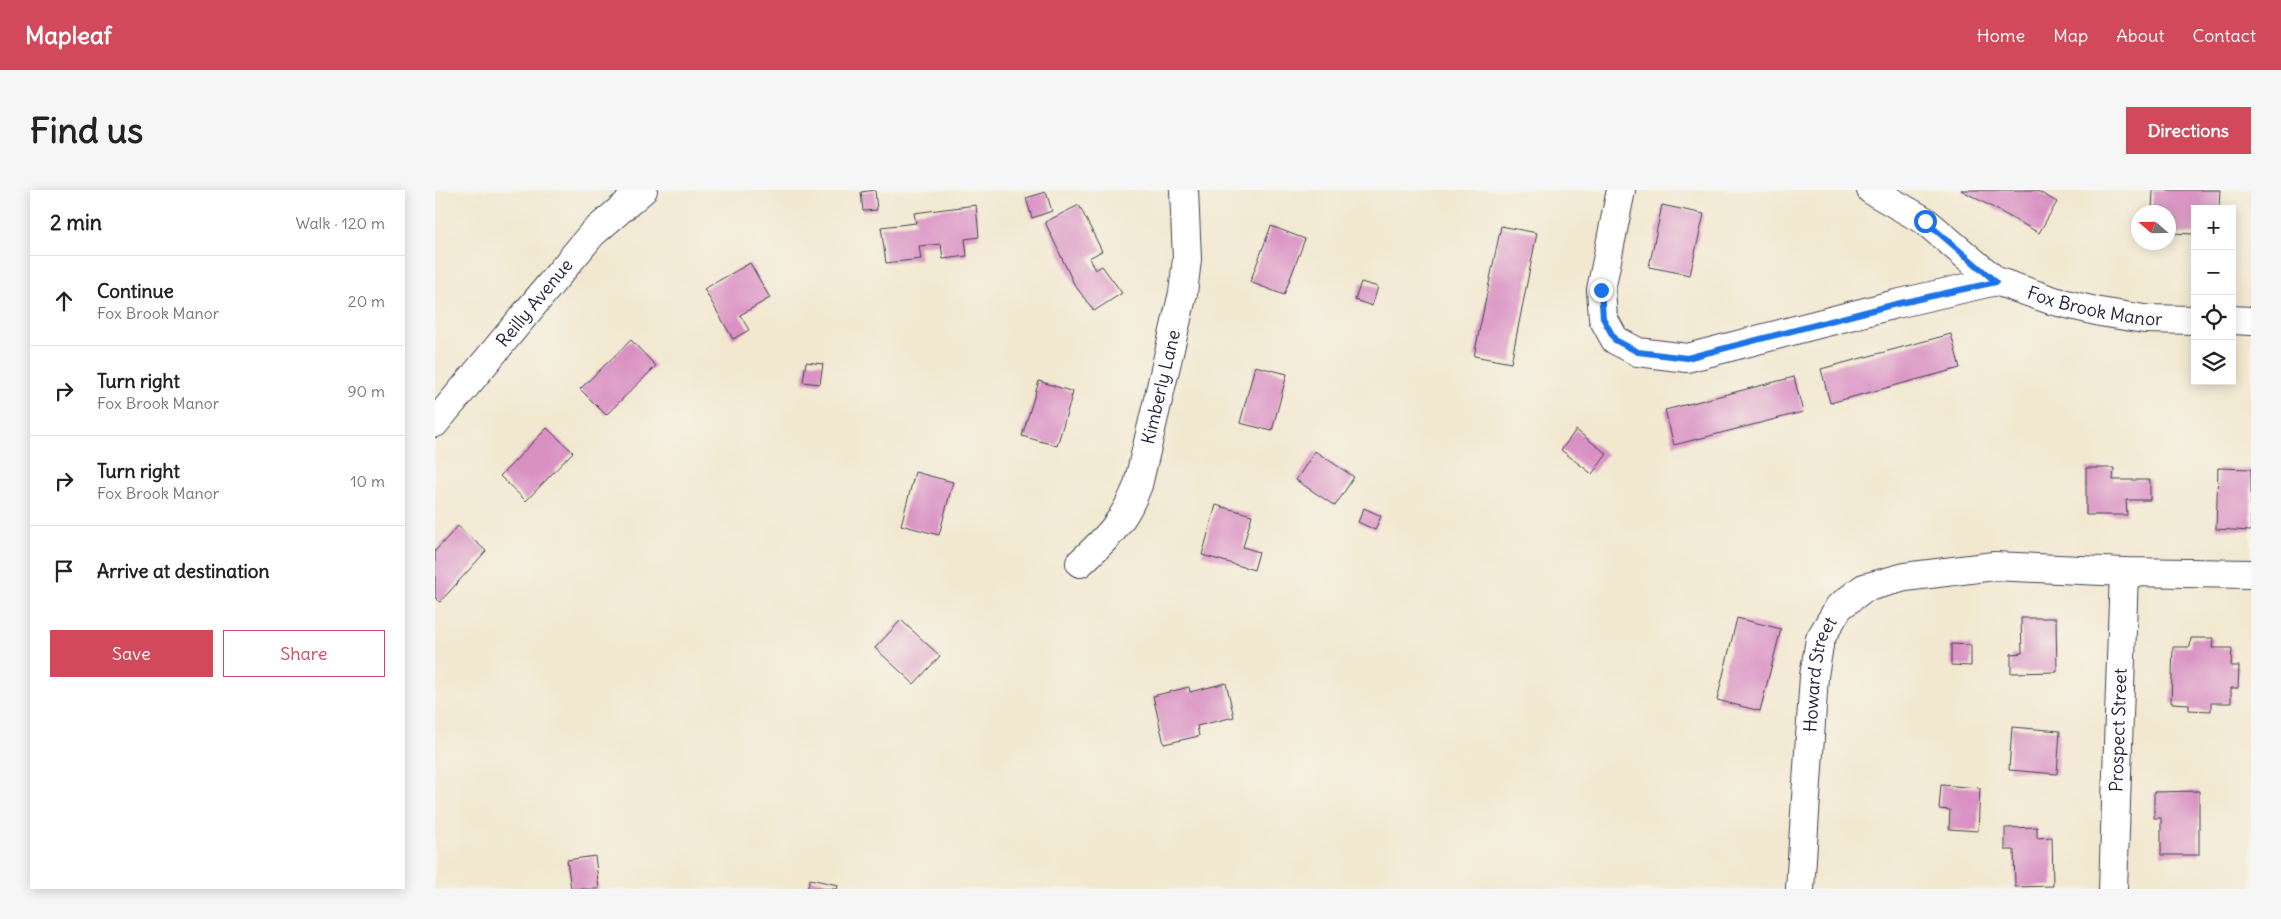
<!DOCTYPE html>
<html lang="en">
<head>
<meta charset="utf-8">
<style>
  :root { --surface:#fff; --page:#f6f6f6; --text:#222; --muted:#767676; --line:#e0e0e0; --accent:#d1495b }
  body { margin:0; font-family:Delius,sans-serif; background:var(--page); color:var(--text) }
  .controls { position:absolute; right:15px; top:15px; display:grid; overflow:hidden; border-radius:0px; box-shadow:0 2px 12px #0003 }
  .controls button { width:45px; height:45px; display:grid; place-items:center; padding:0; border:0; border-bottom:1px solid var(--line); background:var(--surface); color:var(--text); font:25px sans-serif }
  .compass { position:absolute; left:1696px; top:15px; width:45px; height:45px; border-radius:50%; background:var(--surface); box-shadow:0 2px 12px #0003; rotate:290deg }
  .stop { position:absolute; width:15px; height:15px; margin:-11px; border:4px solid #1a73e8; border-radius:50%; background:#fff }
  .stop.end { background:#1a73e8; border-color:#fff; box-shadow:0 1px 5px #0008 }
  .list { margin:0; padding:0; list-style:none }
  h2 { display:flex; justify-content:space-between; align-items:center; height:65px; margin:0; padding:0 20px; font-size:21px }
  h2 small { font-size:16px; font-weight:400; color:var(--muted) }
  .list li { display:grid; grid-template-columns:32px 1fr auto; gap:15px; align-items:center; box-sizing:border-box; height:90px; padding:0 20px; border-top:1px solid var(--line) }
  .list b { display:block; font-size:19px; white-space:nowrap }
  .list p { margin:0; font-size:16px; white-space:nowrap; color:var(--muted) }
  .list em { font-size:16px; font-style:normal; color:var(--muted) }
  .actions { display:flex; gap:10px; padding:15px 20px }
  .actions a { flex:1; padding:11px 0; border:1px solid var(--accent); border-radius:0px; text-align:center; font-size:18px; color:var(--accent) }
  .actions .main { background:var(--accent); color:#fff }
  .icon { flex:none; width:28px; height:28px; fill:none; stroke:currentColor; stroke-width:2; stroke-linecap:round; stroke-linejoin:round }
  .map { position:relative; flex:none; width:1816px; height:699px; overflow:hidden; border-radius:0px }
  header { display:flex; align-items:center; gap:30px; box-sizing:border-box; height:70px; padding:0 25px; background:var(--accent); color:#fff }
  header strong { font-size:24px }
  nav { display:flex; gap:28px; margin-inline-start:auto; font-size:18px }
  .intro { display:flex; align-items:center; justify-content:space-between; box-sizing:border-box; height:120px; padding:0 30px }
  h1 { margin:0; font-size:35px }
  .button { padding:12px 22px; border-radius:0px; background:var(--accent); color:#fff; font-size:18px; font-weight:700 }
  main { display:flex; gap:30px; padding:0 30px }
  aside { flex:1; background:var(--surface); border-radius:0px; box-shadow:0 2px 12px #0003 }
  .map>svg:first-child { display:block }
</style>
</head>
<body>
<header>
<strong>Mapleaf</strong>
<nav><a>Home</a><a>Map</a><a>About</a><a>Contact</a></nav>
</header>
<div class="intro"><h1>Find us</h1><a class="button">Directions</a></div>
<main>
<aside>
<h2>2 min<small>Walk · 120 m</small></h2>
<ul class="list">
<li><svg class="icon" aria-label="ahead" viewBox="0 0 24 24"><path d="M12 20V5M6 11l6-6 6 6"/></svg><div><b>Continue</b><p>Fox Brook Manor</p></div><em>20 m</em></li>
<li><svg class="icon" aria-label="right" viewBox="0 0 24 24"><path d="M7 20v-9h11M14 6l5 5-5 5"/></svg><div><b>Turn right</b><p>Fox Brook Manor</p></div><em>90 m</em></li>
<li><svg class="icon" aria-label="right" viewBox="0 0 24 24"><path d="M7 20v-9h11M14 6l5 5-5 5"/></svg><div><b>Turn right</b><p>Fox Brook Manor</p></div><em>10 m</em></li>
<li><svg class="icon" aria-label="arrive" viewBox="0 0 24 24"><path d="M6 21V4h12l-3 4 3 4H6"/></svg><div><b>Arrive at destination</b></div></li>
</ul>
<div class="actions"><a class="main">Save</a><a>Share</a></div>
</aside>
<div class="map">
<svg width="1816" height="699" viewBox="0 0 1816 699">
  <rect width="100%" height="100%" fill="#f7f3e8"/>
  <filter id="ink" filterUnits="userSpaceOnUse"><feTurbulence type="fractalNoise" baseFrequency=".02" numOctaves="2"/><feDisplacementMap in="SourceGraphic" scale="10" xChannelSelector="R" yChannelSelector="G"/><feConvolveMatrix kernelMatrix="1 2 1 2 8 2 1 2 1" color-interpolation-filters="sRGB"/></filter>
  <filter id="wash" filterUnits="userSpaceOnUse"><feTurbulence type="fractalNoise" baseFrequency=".0096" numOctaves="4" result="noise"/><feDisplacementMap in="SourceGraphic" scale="20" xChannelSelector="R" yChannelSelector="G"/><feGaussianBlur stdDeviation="1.12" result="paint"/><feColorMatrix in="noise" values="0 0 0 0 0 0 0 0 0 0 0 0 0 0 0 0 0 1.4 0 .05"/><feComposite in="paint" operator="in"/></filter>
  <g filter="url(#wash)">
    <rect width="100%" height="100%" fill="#f2e8d0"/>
    <g id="blocks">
      <path fill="#d990c3" d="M 440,0 L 442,20 L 428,21 L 426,2 Z
        M 1526,0 L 1601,0 L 1622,12 L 1604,43 Z
        M 1718,0 L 1785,0 L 1784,19 L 1760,19 L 1760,44 L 1734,43 L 1734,22 L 1717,22 Z
        M 611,2 L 617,21 L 597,28 L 591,8 Z
        M 541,15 L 544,47 L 530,49 L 532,66 L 508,69 L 506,54 L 484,56 L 486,69 L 451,73 L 446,37 L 481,33 L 479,23 Z
        M 644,15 L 667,61 L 654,68 L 660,80 L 667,76 L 687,103 L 659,121 L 639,94 L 610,32 Z
        M 1227,15 L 1269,24 L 1255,85 L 1214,77 Z
        M 836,36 L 870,49 L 849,105 L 815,92 Z
        M 1066,36 L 1102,43 L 1076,173 L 1039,166 Z
        M 315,73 L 335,108 L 305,125 L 314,140 L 298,149 L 269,99 Z
        M 926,92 L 943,97 L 937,116 L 920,110 Z
        M 1516,144 L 1525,178 L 1395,213 L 1386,179 Z
        M 196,150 L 221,176 L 171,225 L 145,199 Z
        M 371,172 L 388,174 L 385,194 L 368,192 Z
        M 820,176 L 852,184 L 837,241 L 805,233 Z
        M 1359,187 L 1368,222 L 1239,255 L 1230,220 Z
        M 604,191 L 638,202 L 622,256 L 587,246 Z
        M 112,238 L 138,262 L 91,311 L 65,286 Z
        M 1141,240 L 1172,264 L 1157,284 L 1126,260 Z
        M 880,261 L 919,287 L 900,316 L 861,290 Z
        M 1651,278 L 1679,278 L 1678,290 L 1715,290 L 1715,310 L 1691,310 L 1692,325 L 1651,325 Z
        M 1783,278 L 1816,279 L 1816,341 L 1781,339 Z
        M 480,282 L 518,292 L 504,345 L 466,335 Z
        M 781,315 L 817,325 L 808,357 L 824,362 L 819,380 L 767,365 Z
        M 929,318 L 946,326 L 940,340 L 923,332 Z
        M 23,336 L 51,361 L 5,412 L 0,408 L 0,361 Z
        M 1302,428 L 1346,439 L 1325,521 L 1282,510 Z
        M 1586,428 L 1621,428 L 1622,482 L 1576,483 L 1576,464 L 1587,463 Z
        M 466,430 L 505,466 L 479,494 L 440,458 Z
        M 1756,448 L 1778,448 L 1777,458 L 1797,458 L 1796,476 L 1804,476 L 1803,498 L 1796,498 L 1796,513 L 1776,513 L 1776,521 L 1754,520 L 1754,514 L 1736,513 L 1738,457 L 1755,457 Z
        M 1516,454 L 1536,455 L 1536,476 L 1516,475 Z
        M 791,493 L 799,527 L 762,536 L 764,546 L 729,554 L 718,506 L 754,497 L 755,502 Z
        M 1577,537 L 1625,541 L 1622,584 L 1574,580 Z
        M 1506,595 L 1545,598 L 1543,641 L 1514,639 L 1515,620 L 1504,619 Z
        M 1764,601 L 1764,665 L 1726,665 L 1726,628 L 1719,628 L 1719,602 Z
        M 1602,637 L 1602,648 L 1617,647 L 1618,696 L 1580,697 L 1579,660 L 1570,660 L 1570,638 Z
        M 160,666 L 164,699 L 136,699 L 132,670 Z
        M 375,689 L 403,695 L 402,699 L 372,699 Z"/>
    </g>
  </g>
  <g filter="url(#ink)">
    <use href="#blocks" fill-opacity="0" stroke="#414051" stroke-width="1"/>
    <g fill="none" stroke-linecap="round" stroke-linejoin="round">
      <defs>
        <g id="street">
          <path d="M 1186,0 L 1166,100 L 1168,128 L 1180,150 L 1203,162 L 1252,168 L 1461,114 L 1561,91"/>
          <path id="s1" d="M 1436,0 L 1490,31 L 1561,91 L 1619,111 L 1665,122 L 1709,129 L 1760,130"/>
          <path d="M 1797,130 L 1816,131"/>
          <path id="s2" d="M 0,233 L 157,44 L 208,0"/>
          <path id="s3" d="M 645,373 C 673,347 689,332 703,295 L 748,103 L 752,69 L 749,0"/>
          <path id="s4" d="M 1365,699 L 1379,486 L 1385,449 L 1404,417 L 1429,398 L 1470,387 L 1559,376 L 1689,382 L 1816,384"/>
          <path id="s5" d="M 1678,699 L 1689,382"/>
        </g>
      </defs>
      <use href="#street" stroke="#414051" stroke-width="30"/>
      <use href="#street" stroke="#fff" stroke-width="28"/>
    </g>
  </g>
  <g fill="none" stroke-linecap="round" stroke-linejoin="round" filter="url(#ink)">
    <path stroke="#1a73e8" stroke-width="6" d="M 1166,100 L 1168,128 L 1180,150 L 1203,162 L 1252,168 L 1461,114 L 1561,92 L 1490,31"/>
  </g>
  <g text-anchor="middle" stroke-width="4" stroke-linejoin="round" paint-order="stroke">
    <g font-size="18" fill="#22223b" stroke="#f7f3e8">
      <text dy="6" stroke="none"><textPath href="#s2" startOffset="156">Reilly Avenue</textPath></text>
      <text dy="6" stroke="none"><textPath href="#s1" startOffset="258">Fox Brook Manor</textPath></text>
      <text dy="6" stroke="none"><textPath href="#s3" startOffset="199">Kimberly Lane</textPath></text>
      <text dy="6" stroke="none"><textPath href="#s4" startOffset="216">Howard Street</textPath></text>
      <text dy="6" stroke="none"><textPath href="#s5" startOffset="159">Prospect Street</textPath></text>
    </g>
  </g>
</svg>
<div class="controls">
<button>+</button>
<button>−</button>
<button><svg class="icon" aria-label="locate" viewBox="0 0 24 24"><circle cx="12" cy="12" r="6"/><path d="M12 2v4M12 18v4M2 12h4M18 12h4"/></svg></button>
<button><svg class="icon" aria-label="layers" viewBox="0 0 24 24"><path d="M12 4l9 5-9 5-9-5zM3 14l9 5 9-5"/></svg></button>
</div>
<svg class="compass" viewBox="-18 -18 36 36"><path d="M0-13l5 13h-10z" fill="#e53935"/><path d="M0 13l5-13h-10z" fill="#767676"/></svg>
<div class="stop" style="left:1490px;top:31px"></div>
<div class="stop end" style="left:1166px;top:100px"></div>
</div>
</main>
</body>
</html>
